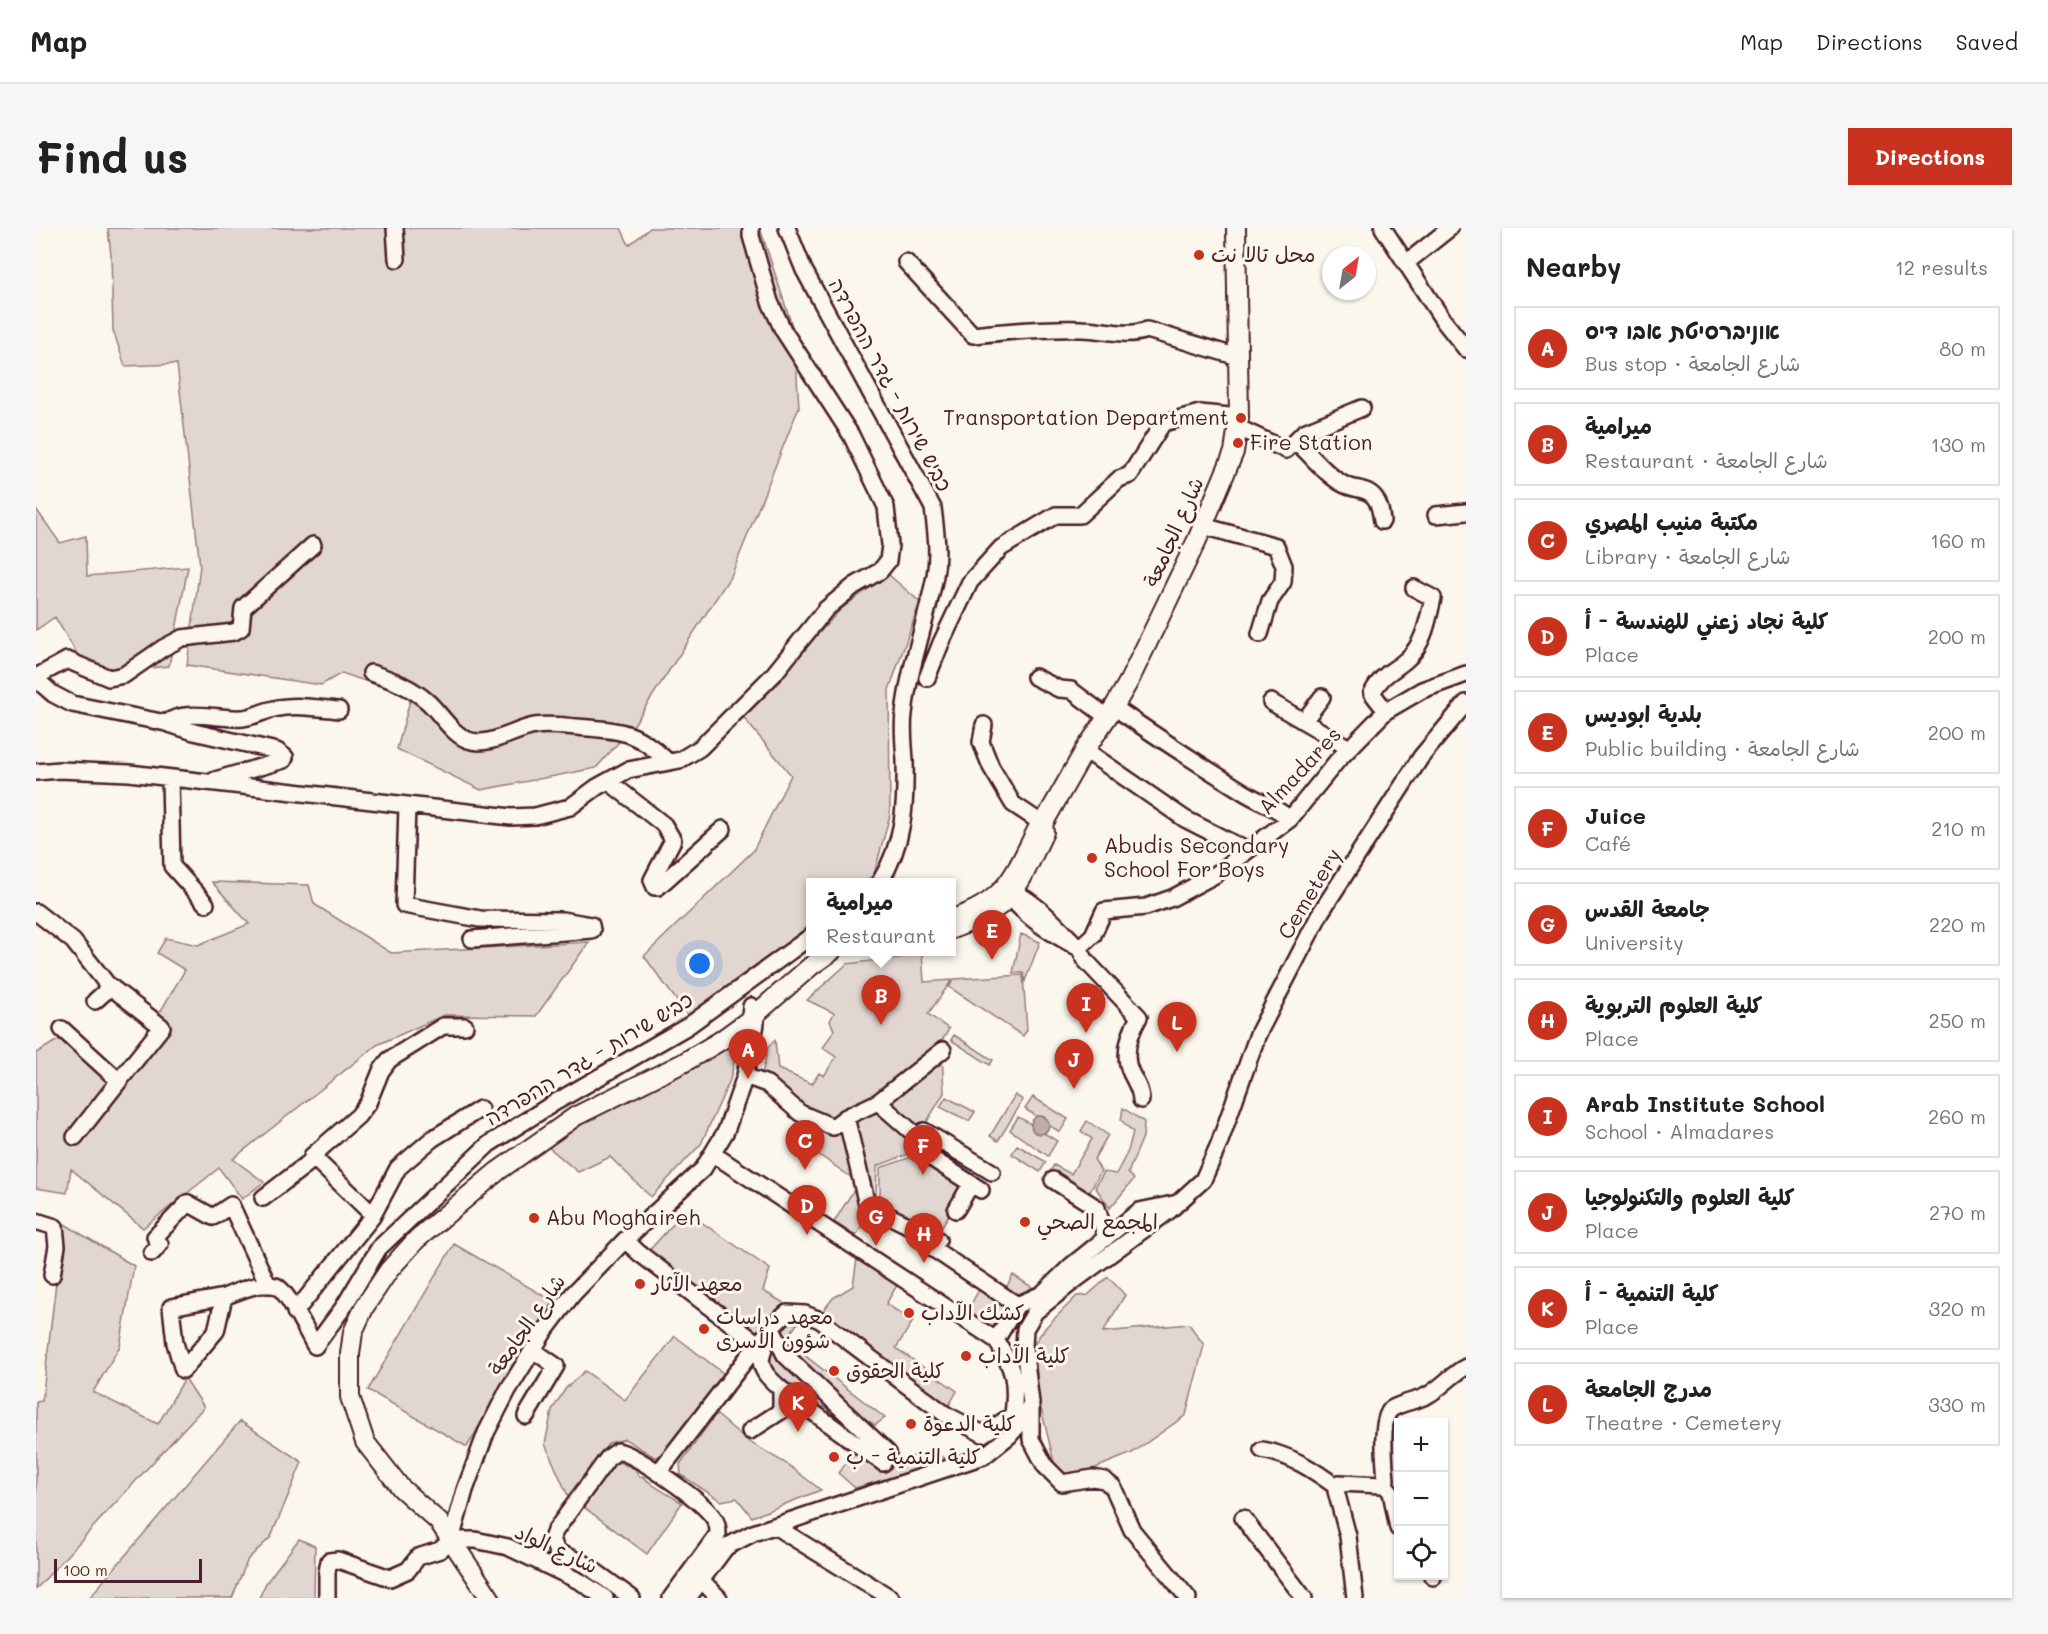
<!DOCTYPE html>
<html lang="en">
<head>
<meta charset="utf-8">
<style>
  :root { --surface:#fff; --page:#f6f6f6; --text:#202124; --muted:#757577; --line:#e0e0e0; --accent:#c8321e }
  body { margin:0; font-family:Mali,"Playpen Sans Arabic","Playpen Sans Hebrew",sans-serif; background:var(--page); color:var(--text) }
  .controls { position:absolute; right:18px; bottom:18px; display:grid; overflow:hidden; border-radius:0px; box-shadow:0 2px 4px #0004 }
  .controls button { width:54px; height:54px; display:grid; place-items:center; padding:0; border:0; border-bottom:2px solid var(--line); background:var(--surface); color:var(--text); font:30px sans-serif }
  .compass { position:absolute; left:1286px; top:18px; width:54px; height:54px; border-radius:50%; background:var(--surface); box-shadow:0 2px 4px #0004; rotate:31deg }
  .scale { position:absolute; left:18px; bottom:15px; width:148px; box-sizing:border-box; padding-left:6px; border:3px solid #4a1f2b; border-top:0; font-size:16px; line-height:21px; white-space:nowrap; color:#4a1f2b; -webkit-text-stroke:4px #fbf7ec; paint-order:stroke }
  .you { position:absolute; left:664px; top:736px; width:21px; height:21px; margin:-15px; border:4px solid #fff; border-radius:50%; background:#1a73e8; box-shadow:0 0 0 9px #1a73e833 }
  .badge { display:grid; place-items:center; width:39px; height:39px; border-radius:50%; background:var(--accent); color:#fff; font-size:20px; font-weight:700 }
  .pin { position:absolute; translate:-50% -50px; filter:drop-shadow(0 2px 3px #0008) }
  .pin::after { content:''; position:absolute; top:32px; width:21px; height:18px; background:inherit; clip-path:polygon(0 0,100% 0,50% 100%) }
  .popup { position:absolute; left:770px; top:650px; width:150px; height:78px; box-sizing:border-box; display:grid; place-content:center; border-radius:0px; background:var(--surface); filter:drop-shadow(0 2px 4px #0005); font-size:20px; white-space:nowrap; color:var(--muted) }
  .popup b { font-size:22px; color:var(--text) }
  .popup::after { content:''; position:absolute; left:50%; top:100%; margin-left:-12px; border:12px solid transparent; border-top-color:var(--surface) }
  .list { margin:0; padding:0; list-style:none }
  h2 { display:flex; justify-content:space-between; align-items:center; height:78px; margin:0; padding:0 24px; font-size:26px }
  h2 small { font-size:20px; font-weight:400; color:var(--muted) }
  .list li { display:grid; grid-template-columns:39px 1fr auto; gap:18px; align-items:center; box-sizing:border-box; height:84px; margin:0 12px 12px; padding:0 12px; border:2px solid var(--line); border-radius:0px }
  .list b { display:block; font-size:22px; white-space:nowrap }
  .list p { margin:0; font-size:20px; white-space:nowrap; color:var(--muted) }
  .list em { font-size:20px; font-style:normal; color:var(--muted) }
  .icon { flex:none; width:33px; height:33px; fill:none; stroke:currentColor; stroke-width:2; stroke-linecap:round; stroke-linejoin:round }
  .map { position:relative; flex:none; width:1430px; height:1370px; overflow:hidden; border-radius:0px }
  header { display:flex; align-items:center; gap:36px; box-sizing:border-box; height:84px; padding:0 30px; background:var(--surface); border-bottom:2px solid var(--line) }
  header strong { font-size:28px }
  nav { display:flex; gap:33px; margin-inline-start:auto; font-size:21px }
  .intro { display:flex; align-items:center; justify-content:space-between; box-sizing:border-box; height:144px; padding:0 36px }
  h1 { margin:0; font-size:42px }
  .button { padding:15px 27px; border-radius:0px; background:var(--accent); color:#fff; font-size:21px; font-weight:700 }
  main { display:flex; gap:36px; padding:0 36px }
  aside { flex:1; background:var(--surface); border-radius:0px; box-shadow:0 2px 4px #0004 }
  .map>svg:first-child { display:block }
</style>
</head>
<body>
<header>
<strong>Map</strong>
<nav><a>Map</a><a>Directions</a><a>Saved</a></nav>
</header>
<div class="intro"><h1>Find us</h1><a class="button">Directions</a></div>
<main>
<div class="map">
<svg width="1430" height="1370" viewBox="0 0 1430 1370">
  <rect width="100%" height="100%" fill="#fbf7ec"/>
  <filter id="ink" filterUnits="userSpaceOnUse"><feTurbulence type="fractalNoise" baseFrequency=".0167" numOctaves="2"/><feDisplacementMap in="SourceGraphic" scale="12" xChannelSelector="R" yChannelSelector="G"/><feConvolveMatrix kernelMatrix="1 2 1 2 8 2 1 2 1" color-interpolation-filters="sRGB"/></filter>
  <g filter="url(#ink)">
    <path fill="#e2d7d0" stroke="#967b7e" stroke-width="1.5" d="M 72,0 L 585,0 L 593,17 L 614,0 L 724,0 L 758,104 L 763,179 L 696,346 L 597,498 L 560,540 L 445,562 L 361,521 L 375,469 L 306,445 L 285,457 L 151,437 L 164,338 L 141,136 L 89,138 L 77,102 L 75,27 Z
      M 0,281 L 24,315 L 50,308 L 51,348 L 152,339 L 133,438 L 53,446 L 19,389 L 0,402 Z
      M 852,346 L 884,374 L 853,462 L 854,587 L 838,646 L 829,654 L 774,654 L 774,697 L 652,788 L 608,728 L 717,623 L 755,547 L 707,489 L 804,382 Z
      M 176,654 L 273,657 L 278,676 L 355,725 L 553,714 L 500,788 L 408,787 L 341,817 L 197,931 L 228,954 L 206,971 L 183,940 L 107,1000 L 35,941 L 31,965 L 0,960 L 0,825 L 29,808 L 89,843 L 149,742 L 121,725 L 130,710 L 162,717 L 213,696 Z
      M 985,706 L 1004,714 L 989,753 L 987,745 L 977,745 Z
      M 879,724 L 886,724 L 888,754 L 916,752 L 892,786 L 913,801 L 901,821 L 838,871 L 796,893 L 766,881 L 726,847 L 732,819 L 739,812 L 742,841 L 776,856 L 783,845 L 788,848 L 800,829 L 787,820 L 798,802 L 794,793 L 798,785 L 771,772 L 811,736 L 868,729 Z
      M 987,747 L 991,802 L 987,808 L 913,759 L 918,751 Z
      M 705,803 L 694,852 L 665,916 L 615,969 L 574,929 L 542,944 L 509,916 Z
      M 918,807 L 957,832 L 954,837 L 915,812 Z
      M 906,827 L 908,865 L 883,907 L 847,876 Z
      M 979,867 L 987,872 L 962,913 L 954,908 Z
      M 910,869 L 939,884 L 933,893 L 904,879 Z
      M 997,869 L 1032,891 L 1024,904 L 1014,898 L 1009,889 L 1000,888 L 989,881 Z
      M 842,877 L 880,911 L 870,927 L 841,938 L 840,970 L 838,978 L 812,890 Z
      M 1087,880 L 1108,894 L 1107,909 L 1092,945 L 1098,951 L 1074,980 L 1059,959 L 1068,944 L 1080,946 L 1092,923 L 1097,904 L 1085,892 Z
      M 765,888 L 808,893 L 822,954 L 756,908 Z
      M 982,889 L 995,896 L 999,905 L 1008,905 L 1021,913 L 1012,928 L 974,902 Z
      M 1051,893 L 1072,907 L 1058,931 L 1065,943 L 1051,969 L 1013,945 L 1018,937 L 1035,946 L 1056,911 L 1045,903 Z
      M 981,917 L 1010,934 L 1004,944 L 976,926 Z
      M 878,922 L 931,957 L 900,1008 L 844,972 L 844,940 L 873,930 Z
      M 822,955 L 835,982 L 820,1008 L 798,994 Z
      M 649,983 L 734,1041 L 727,1063 L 748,1075 L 721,1109 L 610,1026 Z
      M 27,995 L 98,1038 L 84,1118 L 57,1164 L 122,1196 L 149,1150 L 168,1179 L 0,1361 L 0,1174 L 6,1173 Z
      M 418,1016 L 517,1073 L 431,1219 L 332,1162 Z
      M 822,1024 L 864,1052 L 850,1076 L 877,1093 L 860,1120 L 921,1163 L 911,1181 L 783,1088 L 797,1070 L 817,1058 Z
      M 977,1047 L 1002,1063 L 981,1067 L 970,1060 Z
      M 1072,1049 L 1089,1067 L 1067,1104 L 1153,1096 L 1168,1117 L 1150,1187 L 1096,1225 L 1035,1250 L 1020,1242 L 1002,1168 L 999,1114 L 1010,1099 L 1041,1068 L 1052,1067 Z
      M 945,1058 L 976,1077 L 959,1106 L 929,1087 Z
      M 767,1088 L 749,1112 L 849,1190 L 839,1197 L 803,1175 L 751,1126 L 742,1096 Z
      M 639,1108 L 688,1146 L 629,1223 L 620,1230 L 589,1211 L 573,1215 L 532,1268 L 509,1216 L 516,1182 L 530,1160 L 549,1143 L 589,1172 Z
      M 730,1111 L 801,1179 L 838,1200 L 850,1225 L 808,1205 L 795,1181 L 774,1176 L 729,1140 Z
      M 760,1177 L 793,1184 L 804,1207 L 849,1237 L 859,1235 L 891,1223 L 914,1232 L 819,1260 L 802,1245 L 817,1227 Z
      M 680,1186 L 713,1214 L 751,1236 L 785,1262 L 716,1289 L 701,1270 L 685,1273 L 645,1247 L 644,1236 Z
      M 204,1193 L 266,1234 L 235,1309 L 212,1331 L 196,1370 L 53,1370 Z
      M 583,1234 L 599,1241 L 604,1249 L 607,1248 C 617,1260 632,1265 646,1275 L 611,1326 L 545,1277 L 576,1237 Z
      M 263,1311 L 279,1318 L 278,1370 L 223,1370 L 230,1355 Z"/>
    <path fill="#bfadaa" stroke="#907477" stroke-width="1.5" d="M995 897a9 9 0 1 1 18 0a9 9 0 1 1-18 0Z"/>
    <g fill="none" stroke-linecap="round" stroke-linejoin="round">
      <defs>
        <path id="minor" d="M 359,0 L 361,31
          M 751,0 L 768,42 L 897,280 C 900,303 903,326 899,348 C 890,395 873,439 868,486 C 866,501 868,517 869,532 C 870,577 868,615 844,654
          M 1347,0 L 1407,92 L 1430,121
          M 870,34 L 937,107 C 973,103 1009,100 1046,101 C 1068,101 1089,110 1111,102 L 1202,129
          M 1370,35 L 1414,0
          M 1203,200 L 1250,222 L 1268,204 L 1326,180
          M 1259,213 C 1275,226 1291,249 1309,257 C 1320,262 1332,260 1339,270 C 1344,277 1345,285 1346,293
          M 1400,287 L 1430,284
          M 1167,298 L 1240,318 L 1248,338 L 1247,354 L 1234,373 L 1224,406
          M 335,445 C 357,452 375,459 392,474 C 404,485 416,506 432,512 C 453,520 479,501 499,498 C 512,496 527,498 541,499 C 584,503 599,501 632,534
          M 0,449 L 31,432 L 73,450 L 88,447 L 127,420 L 146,410 L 198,404 L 205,400 L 207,380 L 277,317
          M 999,449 L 1023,461 L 1035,462 L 1071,489
          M 891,450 L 905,415 L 934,354 L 965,320 L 1020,287 L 1044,287 L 1083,251 L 1094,247 L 1127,195 L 1164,185 L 1203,189
          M 0,451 L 17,466 L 36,476 L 130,495 L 158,504 L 241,523 L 249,529 L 248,532 L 179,552
          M 1235,474 L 1313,520
          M 1078,479 C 1120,509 1163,536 1206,563 C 1223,574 1237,577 1254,591
          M 1350,483 L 1336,465 C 1346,446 1356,444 1370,432 C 1388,417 1392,392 1397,370 L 1378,360
          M 1268,493 L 1286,469
          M 130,495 C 150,480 183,492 207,490 C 218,489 227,483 238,481 C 259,476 282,480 303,482
          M 948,497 L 945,514 L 955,539 L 977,576 L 1007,596
          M 1049,522 L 1149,591 L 1210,622
          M 0,544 L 24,542 L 93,545 L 475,589 L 499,588 L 534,579 L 561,559 L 592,542 L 644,532 L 664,520 L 737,447 L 790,381 L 818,358 L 844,343 L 852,333 L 854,317 L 850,279 L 815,207 L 747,102 L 734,74 L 715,8 L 715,0
          M 134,551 L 136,638 L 170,676
          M 572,553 L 628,597 L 637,612 L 616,652 L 619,659 L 622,659 L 687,601
          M 371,577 L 368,677 L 444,691 L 526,692 L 555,697 L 556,702 L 436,711
          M 968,661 C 994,666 1024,701 1043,720 C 1014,705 987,688 968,661 Z
          M 0,684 L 37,713 L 71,756 L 69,764 L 59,773
          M 715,778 C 724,790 719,802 715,816 L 713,798 Z
          M 26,801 L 83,853 L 126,799 L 71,756
          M 709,848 L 731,856 L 764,885 L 797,899 L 810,889 L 842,874 L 907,822
          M 1105,872 C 1105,862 1100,855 1095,845 C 1086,826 1094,805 1103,789 L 1050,733 L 1043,720 L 1057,707 L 1068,683 L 1110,679 L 1136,670 L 1179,647 L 1254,591 L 1301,533 L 1350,483 L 1386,462 L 1430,446
          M 842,874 L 883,910
          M 810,889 L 831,977 L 902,1012 L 896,1020 L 981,1077 L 1006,1066 L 1036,1037 L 1103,983 L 1142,975
          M 39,909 L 83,853
          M 1017,952 L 1061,980 L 1070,1010
          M 945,962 L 878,919 L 888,903 L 956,944
          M 227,970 L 279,930
          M 920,982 L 935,956
          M 337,987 L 276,928 L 322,888 L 332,875 L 345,843 L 353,832 L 407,798 L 429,798
          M 0,993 L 19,999 L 21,1018 L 16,1047
          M 589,1012 L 603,1025 L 722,1116 L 740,1095 L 751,1085 L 769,1086 L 784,1092 L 909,1186 L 947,1206 L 977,1187 C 981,1154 978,1141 960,1112 L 677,926
          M 116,1025 L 124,1016 L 119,1009 L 152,975 L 177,989 L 195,977 L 232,1057
          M 188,1069 L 135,1079 L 139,1115 L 147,1142 L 180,1103 L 188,1069 C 202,1063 225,1053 240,1058 C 251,1062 272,1106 279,1118 L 307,1080 L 343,1020 L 453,916 L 518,875 L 652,798 L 774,709
          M 259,1084 L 336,989 L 362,940 L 396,911 L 444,881
          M 736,1101 L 749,1127 L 852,1225 L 847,1235 L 745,1161
          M 960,1112 L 981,1077
          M 995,1178 L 995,1211 L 1009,1238 L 1026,1255 L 1057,1250 L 1068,1252 L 1077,1259 L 1096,1302 L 1152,1370
          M 490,1188 L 520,1138 L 497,1122
          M 714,1203 L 745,1183 L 745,1161 C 736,1153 722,1142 726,1128 C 727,1122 729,1120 729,1114
          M 1226,1222 C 1255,1227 1278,1242 1302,1260
          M 622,1245 L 722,1116
          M 1347,1255 L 1355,1264 L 1362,1300
          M 1207,1290 L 1268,1370
          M 740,1299 L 855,1370
          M 415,1312 L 429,1262 L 450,1205 L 472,1162 L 508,1104 L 537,1066 L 589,1012 L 667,941 L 690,903 L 709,848 L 715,816
          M 415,1312 L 439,1312 L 472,1319 L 545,1354 L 569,1370
          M 1396,1348 L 1397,1349
          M 665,1352 L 683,1370
          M 291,1370 L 291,1344 L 293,1333 L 302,1332 L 354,1350 L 372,1342 L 382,1329 L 404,1322 L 415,1312
          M 596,1370 L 549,1336 L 521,1324 L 516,1311 L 519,1303 L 572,1230 L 582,1223 C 601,1227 665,1272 677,1289 C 681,1294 682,1298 682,1306 L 635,1370
          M 652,1370 L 690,1319 L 717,1305 L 948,1228 L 973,1208 L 987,1192 L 995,1175 L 988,1119 L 989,1101 L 999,1084 L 1038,1053 L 1133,983 L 1167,952 L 1183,916 L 1222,806 L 1285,684 L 1385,529 L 1430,475
          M 1319,1370 L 1312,1308 L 1300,1263 L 1303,1255 L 1346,1257 L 1350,1252 C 1349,1237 1343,1187 1357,1180 C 1368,1174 1381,1173 1392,1167 C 1406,1159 1416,1146 1430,1139"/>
        <path id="major" d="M 1007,596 L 1049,522 L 1078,479 L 1093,453 L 1161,312 L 1198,224 L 1203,189 L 1200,0
          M 916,691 C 972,673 978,646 1003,598 L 1007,596 L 1008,604 C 997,626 987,655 969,673 C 955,687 934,694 916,701
          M 454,1370 L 403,1294 L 365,1260 L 329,1214 L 314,1169 L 314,1126 L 317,1104 L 329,1078 L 353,1042 L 381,1011 L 462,943 L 540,888 L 647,835 L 684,813 L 713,792 L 775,738 L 795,724"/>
      </defs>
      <use href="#minor" stroke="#4a1f2b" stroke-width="20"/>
      <use href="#major" stroke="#4a1f2b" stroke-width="22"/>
      <use href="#minor" stroke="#fbf7ec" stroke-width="15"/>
      <use href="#major" stroke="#fbf7ec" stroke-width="18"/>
    </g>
  </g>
  <g fill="#c8321e" stroke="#fbf7ec" stroke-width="2">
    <circle cx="1163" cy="27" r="6"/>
    <circle cx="1205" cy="190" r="6"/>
    <circle cx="1202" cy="215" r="6"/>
    <circle cx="1056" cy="630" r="6"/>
    <circle cx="498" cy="990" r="6"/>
    <circle cx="989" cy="994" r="6"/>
    <circle cx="604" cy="1056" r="6"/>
    <circle cx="873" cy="1085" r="6"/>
    <circle cx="668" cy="1101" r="6"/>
    <circle cx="930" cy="1128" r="6"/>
    <circle cx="798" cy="1143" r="6"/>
    <circle cx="875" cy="1196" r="6"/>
    <circle cx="798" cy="1229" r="6"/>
  </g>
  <g text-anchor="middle" stroke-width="6" stroke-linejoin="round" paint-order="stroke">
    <g font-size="21" fill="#4a1f2b" stroke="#fbf7ec" text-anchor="start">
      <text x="1175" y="34">محل تالا نت</text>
      <text x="1193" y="197" text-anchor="end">Transportation Department</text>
      <text x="1214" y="222">Fire Station</text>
      <text x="1068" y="625">Abudis Secondary<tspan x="1068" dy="24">School For Boys</tspan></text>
      <text x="510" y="997">Abu Moghaireh</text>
      <text x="1001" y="1001">المجمع الصحي</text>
      <text x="616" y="1063">معهد الآثار</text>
      <text x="885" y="1092">كشك الآداب</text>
      <text x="680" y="1096">معهد دراسات<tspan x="680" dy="24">شؤون الأسرى</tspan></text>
      <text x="942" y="1135">كلية الآداب</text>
      <text x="810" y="1150">كلية الحقوق</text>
      <text x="887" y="1203">كلية الدعوة</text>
      <text x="810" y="1236">كلية التنمية - ب</text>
    </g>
    <g font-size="21" fill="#4a1f2b" stroke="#fbf7ec">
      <text transform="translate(854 157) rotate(62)" y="7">כביש שירות - גדר ההפרדה</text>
      <text transform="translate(1138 304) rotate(-66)" y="7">شارع الجامعة</text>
      <text transform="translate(1264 543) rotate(-47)" y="7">Almadares</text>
      <text transform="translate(1274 666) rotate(-59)" y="7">Cemetery</text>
      <text transform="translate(553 831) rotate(-31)" y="7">כביש שירות - גדר ההפרדה</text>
      <text transform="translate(491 1097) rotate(-55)" y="7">شارع الجامعة</text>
      <text transform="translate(520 1321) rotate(25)" y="7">شارع الواد</text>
    </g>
  </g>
</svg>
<div class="controls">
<button>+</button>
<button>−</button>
<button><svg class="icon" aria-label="locate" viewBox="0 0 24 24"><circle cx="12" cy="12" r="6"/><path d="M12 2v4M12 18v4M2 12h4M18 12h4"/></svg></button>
</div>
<svg class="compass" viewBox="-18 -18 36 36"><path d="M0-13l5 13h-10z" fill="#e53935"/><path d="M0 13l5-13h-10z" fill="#757577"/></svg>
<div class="scale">100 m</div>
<div class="you"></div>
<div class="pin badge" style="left:712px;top:851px">A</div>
<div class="pin badge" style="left:845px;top:797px">B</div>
<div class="popup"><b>ميرامية</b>Restaurant</div>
<div class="pin badge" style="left:769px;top:942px">C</div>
<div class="pin badge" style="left:771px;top:1007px">D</div>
<div class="pin badge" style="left:956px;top:732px">E</div>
<div class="pin badge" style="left:887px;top:947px">F</div>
<div class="pin badge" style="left:840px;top:1018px">G</div>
<div class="pin badge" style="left:888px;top:1035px">H</div>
<div class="pin badge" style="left:1050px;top:805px">I</div>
<div class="pin badge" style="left:1038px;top:861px">J</div>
<div class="pin badge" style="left:762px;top:1204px">K</div>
<div class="pin badge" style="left:1141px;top:824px">L</div>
</div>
<aside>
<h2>Nearby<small>12 results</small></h2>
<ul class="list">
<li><span class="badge">A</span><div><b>אוניברסיטת אבו דיס</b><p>Bus stop · شارع الجامعة</p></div><em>80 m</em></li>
<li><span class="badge">B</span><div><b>ميرامية</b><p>Restaurant · شارع الجامعة</p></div><em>130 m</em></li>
<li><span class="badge">C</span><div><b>مكتبة منيب المصري</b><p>Library · شارع الجامعة</p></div><em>160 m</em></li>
<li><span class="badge">D</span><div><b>كلية نجاد زعني للهندسة - أ</b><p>Place</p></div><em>200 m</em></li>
<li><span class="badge">E</span><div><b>بلدية ابوديس</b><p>Public building · شارع الجامعة</p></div><em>200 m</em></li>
<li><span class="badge">F</span><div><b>Juice</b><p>Café</p></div><em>210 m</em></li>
<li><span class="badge">G</span><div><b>جامعة القدس</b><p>University</p></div><em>220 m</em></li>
<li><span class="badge">H</span><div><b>كلية العلوم التربوية</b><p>Place</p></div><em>250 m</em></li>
<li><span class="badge">I</span><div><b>Arab Institute School</b><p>School · Almadares</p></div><em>260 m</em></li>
<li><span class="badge">J</span><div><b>كلية العلوم والتكنولوجيا</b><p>Place</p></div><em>270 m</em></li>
<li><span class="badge">K</span><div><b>كلية التنمية - أ</b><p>Place</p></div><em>320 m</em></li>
<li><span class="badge">L</span><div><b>مدرج الجامعة</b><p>Theatre · Cemetery</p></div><em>330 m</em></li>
</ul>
</aside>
</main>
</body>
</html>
